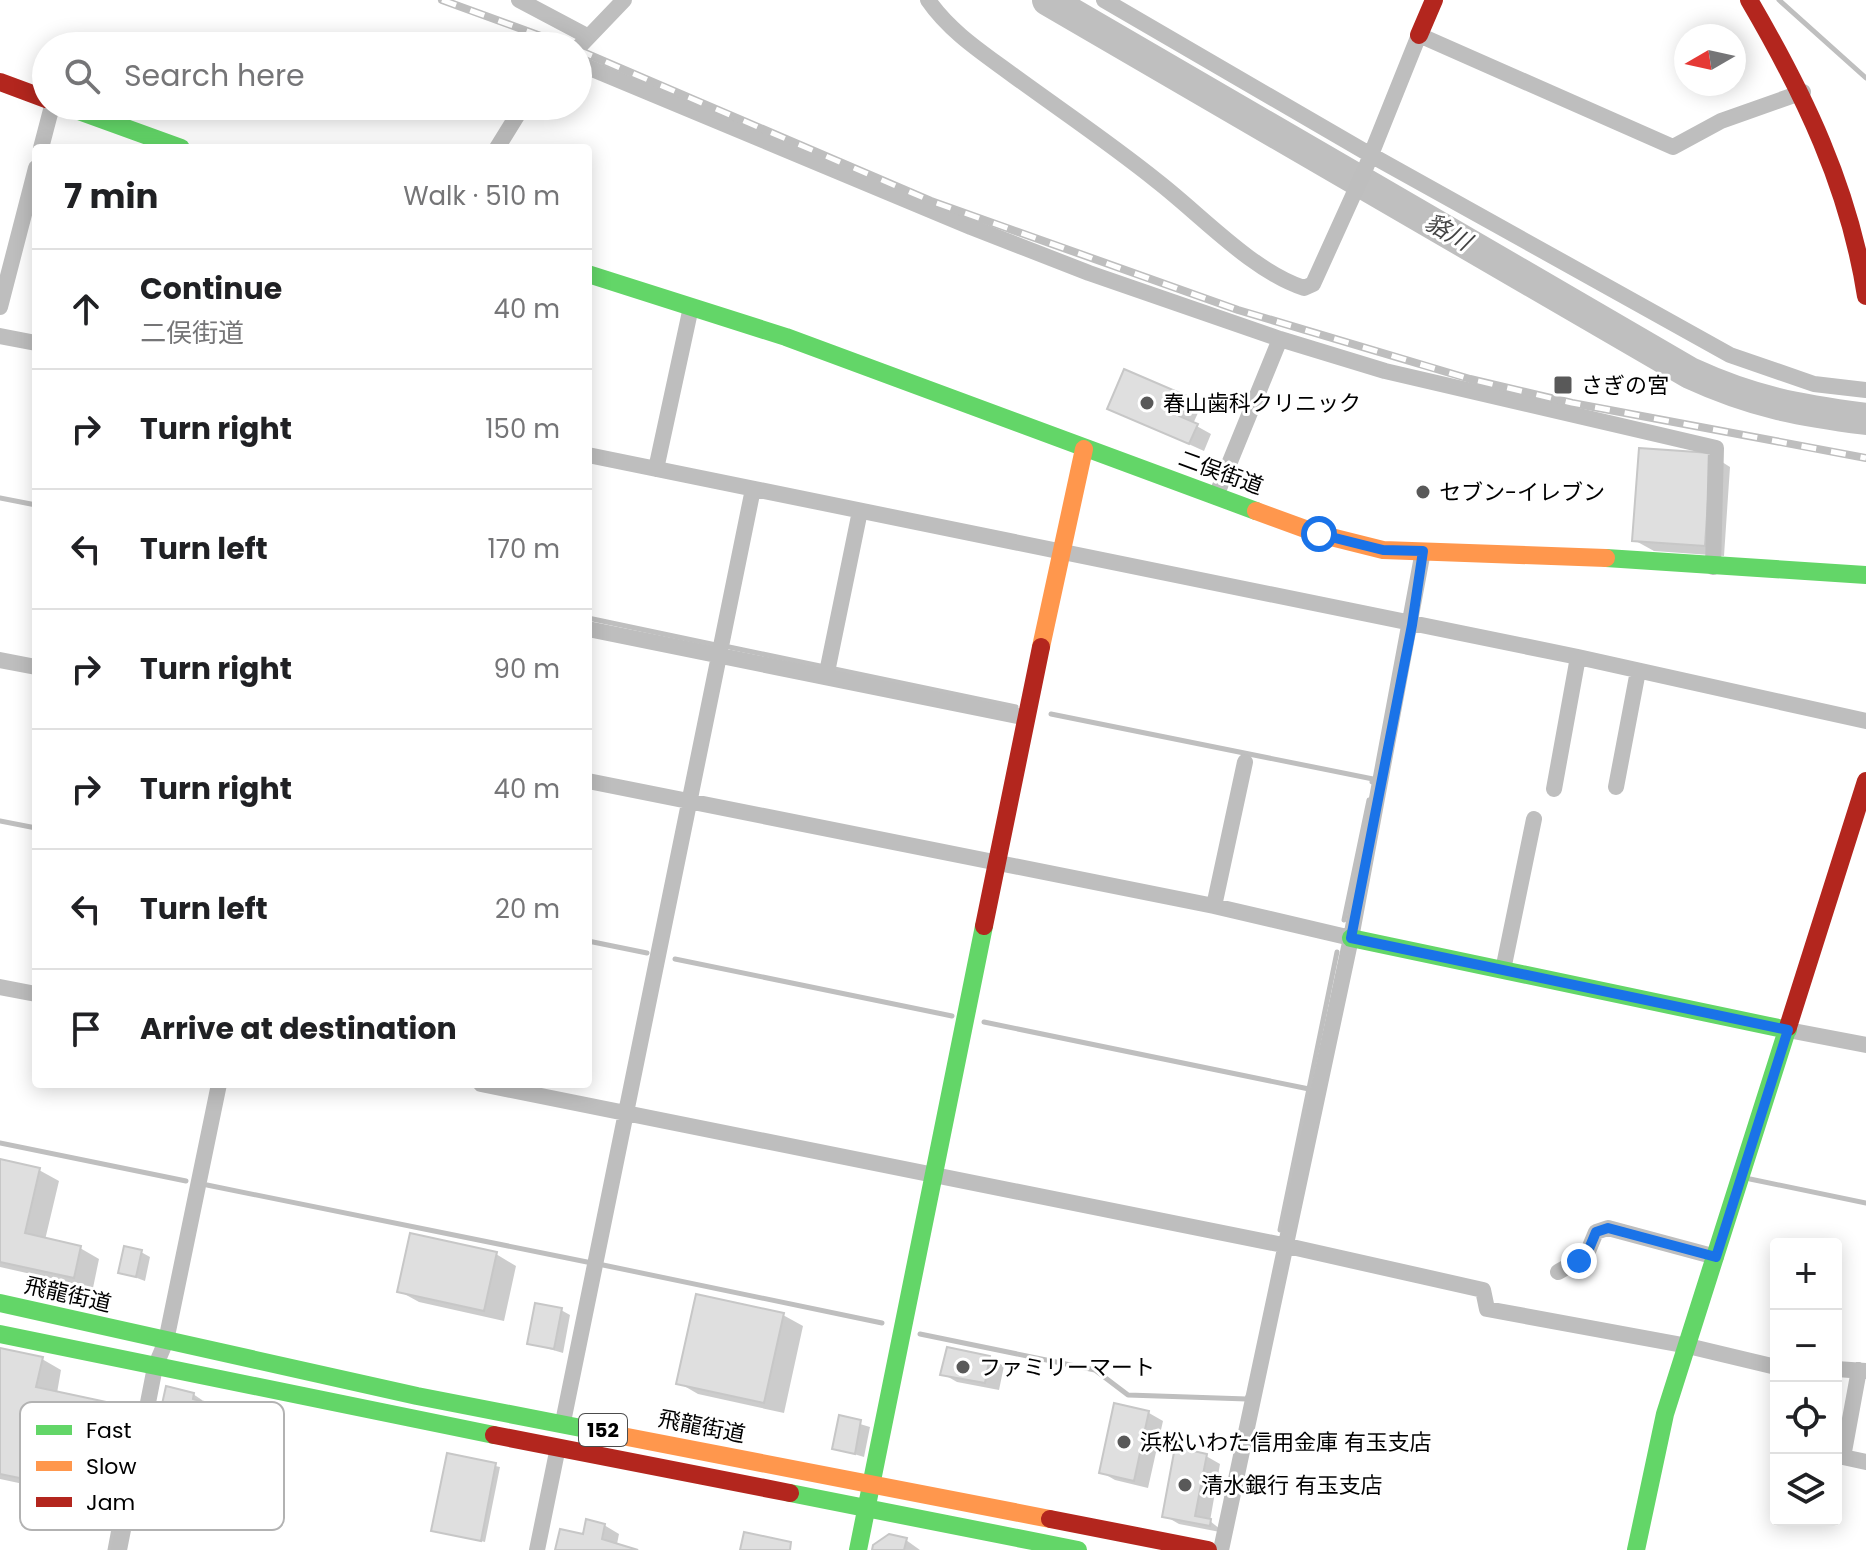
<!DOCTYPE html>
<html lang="en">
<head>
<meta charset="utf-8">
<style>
  :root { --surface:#fff; --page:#f6f6f6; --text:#202124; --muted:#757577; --line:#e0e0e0 }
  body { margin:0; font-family:Poppins,"Noto Sans JP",sans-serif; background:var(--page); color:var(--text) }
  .controls { position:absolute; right:24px; bottom:24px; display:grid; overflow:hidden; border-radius:8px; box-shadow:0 4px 20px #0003 }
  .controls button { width:72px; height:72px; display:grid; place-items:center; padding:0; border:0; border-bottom:2px solid var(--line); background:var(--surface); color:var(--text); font:40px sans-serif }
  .compass { position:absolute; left:1674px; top:24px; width:72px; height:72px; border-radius:50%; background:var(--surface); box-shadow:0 4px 20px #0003; rotate:261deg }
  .stop { position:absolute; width:24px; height:24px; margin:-18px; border:6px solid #1a73e8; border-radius:50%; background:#fff }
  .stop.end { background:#1a73e8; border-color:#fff; box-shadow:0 2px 8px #0008 }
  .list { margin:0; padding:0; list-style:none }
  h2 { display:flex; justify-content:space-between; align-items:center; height:104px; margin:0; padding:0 32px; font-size:34px }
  h2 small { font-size:26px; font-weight:400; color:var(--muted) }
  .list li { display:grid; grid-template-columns:52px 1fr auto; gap:24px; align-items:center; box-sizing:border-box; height:120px; padding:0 32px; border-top:2px solid var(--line) }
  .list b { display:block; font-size:30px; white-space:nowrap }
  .list p { margin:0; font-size:26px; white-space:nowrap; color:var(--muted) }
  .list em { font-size:26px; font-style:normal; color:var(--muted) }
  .icon { flex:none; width:44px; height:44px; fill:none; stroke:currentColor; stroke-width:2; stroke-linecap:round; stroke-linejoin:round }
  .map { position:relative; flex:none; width:1866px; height:1550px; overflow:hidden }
  .search { position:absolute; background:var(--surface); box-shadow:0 4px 20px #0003; left:32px; top:32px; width:560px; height:88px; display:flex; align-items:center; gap:20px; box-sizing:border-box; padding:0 28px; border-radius:44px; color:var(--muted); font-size:30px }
  .panel { position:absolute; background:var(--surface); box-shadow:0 4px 20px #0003; left:32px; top:144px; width:560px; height:944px; border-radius:8px }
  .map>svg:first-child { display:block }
</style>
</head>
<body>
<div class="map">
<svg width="1866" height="1550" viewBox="0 0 1866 1550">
  <rect width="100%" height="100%" fill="#fff"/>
  <path fill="#0003" d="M 1125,371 L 1201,406 L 1193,424 L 1211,434 L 1204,451 L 1109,408 Z
    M 1711,455 L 1730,467 L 1724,556 L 1654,551 L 1634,540 Z
    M 0,1161 L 39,1170 L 59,1181 L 45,1240 L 80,1248 L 99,1259 L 93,1288 L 0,1267 Z
    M 141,1252 L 150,1257 L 145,1281 L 121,1272 Z
    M 496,1254 L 516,1266 L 504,1321 L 419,1302 L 399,1291 Z
    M 561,1310 L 570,1315 L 563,1353 L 529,1343 Z
    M 783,1315 L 803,1326 L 784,1413 L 698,1394 L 679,1383 Z
    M 0,1350 L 42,1359 L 61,1370 L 57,1393 L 130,1409 L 149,1420 L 131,1507 L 0,1479 Z
    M 989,1358 L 1004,1366 L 999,1390 L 957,1382 L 943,1374 Z
    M 193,1394 L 202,1400 L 202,1404 L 217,1410 L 212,1431 L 162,1417 Z
    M 1116,1406 L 1149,1413 L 1163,1421 L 1148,1488 L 1115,1480 L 1101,1472 Z
    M 840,1418 L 870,1427 L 864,1457 L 834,1448 Z
    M 448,1456 L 500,1467 L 485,1542 L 434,1530 Z
    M 1206,1456 L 1220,1464 L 1210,1521 L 1225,1533 L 1179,1524 L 1165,1516 Z
    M 604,1525 L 619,1534 L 617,1544 L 639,1550 L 557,1550 Z
    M 906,1540 L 920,1550 L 874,1550 Z"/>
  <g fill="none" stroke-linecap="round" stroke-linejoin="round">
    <path stroke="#bfbfbf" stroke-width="5" d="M 1779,0 L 1866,78
      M 0,498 L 36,505
      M 588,618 L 716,645
      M 729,647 L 1016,707
      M 1051,714 L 1373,779 L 1372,782
      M 0,821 L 36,828
      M 1344,920 L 1369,800
      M 588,941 L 647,953
      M 675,959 L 952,1016
      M 984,1022 L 1309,1089
      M 0,1143 L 186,1181
      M 1750,1179 L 1866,1203
      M 207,1185 L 587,1262
      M 1280,1230 L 1337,952
      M 603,1265 L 882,1323
      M 920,1334 L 1095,1370 L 1128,1395 L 1247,1399 L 1248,1396
      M 110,1550 L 118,1507"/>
    <path stroke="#bfbfbf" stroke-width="32" d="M 1048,0 L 1690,373 C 1753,402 1798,410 1866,419"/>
  </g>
  <path fill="#dfdfdf" stroke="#c7c7c7" stroke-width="2" d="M 1124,369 L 1187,396 L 1179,416 L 1198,424 L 1189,444 L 1107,409 Z
    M 1639,448 L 1711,453 L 1705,546 L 1632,541 Z
    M 0,1159 L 40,1168 L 25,1233 L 81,1246 L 74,1278 L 0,1262 Z
    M 410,1233 L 497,1252 L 484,1311 L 397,1292 Z
    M 124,1246 L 142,1250 L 136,1277 L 118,1273 Z
    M 696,1294 L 784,1313 L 764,1403 L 676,1384 Z
    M 535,1303 L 562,1308 L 554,1349 L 527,1344 Z
    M 947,1347 L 990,1356 L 985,1383 L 940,1375 Z
    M 0,1348 L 43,1357 L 36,1387 L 130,1407 L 112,1497 L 0,1474 Z
    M 166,1386 L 194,1393 L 193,1399 L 208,1403 L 203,1427 L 159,1418 Z
    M 1114,1403 L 1149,1411 L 1134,1481 L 1099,1473 Z
    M 839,1415 L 861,1420 L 855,1454 L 832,1449 Z
    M 1175,1447 L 1207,1454 L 1195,1516 L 1211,1519 L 1210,1526 L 1162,1517 Z
    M 447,1453 L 496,1463 L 481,1541 L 431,1531 Z
    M 586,1519 L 605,1524 L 602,1539 L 638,1550 L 555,1550 L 560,1529 L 583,1534 Z
    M 744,1532 L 791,1542 L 790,1550 L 740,1550 Z
    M 889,1534 L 907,1538 L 904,1550 L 872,1550 L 873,1545 Z"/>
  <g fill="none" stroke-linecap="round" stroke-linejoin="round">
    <path stroke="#bebebe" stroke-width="16" d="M 519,0 L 587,36
      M 928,0 C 950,32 983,53 1014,76 C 1062,111 1111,144 1157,181 C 1201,215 1252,271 1304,288 L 1313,284 L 1366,167 L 1419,35 L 1673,147 L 1721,121 L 1803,92
      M 1104,0 L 1369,154 L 1730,355 L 1814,384 L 1866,390
      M 578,48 L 624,0
      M 578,63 L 971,227 L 1089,273 L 1280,339
      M 41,148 L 52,106
      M 497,148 L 523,106
      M 0,307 L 36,168
      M 0,336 L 36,343
      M 588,455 L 1578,657 L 1866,721
      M 656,469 L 691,307
      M 1216,496 L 1280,339 L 1385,371 L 1716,448 L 1713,567
      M 588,629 L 1027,718
      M 0,660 L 36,667
      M 826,677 L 860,511
      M 588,781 L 1214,906 L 1351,938
      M 1616,787 L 1638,671
      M 1554,789 L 1578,657
      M 1214,906 L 1245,762
      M 1503,970 L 1534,819
      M 0,987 L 36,994
      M 1788,1030 L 1866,1045
      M 481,1084 L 1283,1245 L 1483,1290 L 1487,1309 L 1688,1346 L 1776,1367
      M 1558,1272 L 1586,1256 L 1596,1232 L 1608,1228 L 1716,1257
      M 1836,1369 L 1866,1371
      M 1859,1370 L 1843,1457 L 1866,1462
      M 563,1422 L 753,489
      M 119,1550 L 155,1367 L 166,1341 L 219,1084
      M 537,1550 L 558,1447
      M 1221,1550 L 1351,938 L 1423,551"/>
    <path stroke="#63d668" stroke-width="18" d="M 65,106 L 181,148
      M 588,274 L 786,337 L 1256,511
      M 1606,558 L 1866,575
      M 1351,938 L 1788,1030
      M 0,1303 L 417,1396 L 617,1435
      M 0,1334 L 494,1435
      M 790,1493 L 1078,1550
      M 858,1550 L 984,926
      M 1636,1550 L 1665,1414 L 1788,1027"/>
    <path stroke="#ff974d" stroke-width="18" d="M 1256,511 L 1319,534 L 1383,550 L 1606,558
      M 1041,647 L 1084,449
      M 617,1435 L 1050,1519"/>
    <path stroke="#b3261e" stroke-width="18" d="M 1749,0 C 1804,94 1849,187 1866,296
      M 1419,35 L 1434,0
      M 0,82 L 46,99
      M 984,926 L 1041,647
      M 1788,1027 L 1866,781
      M 494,1435 L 790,1493
      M 1050,1519 L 1208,1550"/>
    <defs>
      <path id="rail" d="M 442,0 L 568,46
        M 578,50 L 931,201 L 1238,310 L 1470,379 L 1572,403 L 1866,458"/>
    </defs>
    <use href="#rail" stroke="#bebebe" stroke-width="8"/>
    <use href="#rail" stroke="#fff" stroke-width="5" stroke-dasharray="15" stroke-linecap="butt"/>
  </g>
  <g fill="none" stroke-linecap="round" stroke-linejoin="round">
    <path stroke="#1a73e8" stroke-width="10" d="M 1319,534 L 1383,550 L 1423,551 L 1412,625 L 1351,938 L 1788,1030 L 1716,1257 L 1608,1228 L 1596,1232 L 1586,1256 L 1579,1261"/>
  </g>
  <g fill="#595959" stroke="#fff" stroke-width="3">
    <rect x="1553" y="375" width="20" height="20" rx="4"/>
    <circle cx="1147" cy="403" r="8"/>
    <circle cx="1423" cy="492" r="8"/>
    <circle cx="963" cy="1367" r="8"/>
    <circle cx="1124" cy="1442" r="8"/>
    <circle cx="1185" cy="1485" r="8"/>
  </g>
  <g text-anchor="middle" stroke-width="6" stroke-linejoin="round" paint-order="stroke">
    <rect fill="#fff" stroke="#4c4c4c" stroke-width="2" x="579" y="1414" width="48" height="32" rx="6"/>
    <g font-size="20" font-weight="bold" fill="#000">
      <text x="603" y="1437">152</text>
    </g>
    <g font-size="22" fill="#000" stroke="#fff" text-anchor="start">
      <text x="1581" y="393">さぎの宮</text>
      <text x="1163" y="411">春山歯科クリニック</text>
      <text x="1439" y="500">セブン-イレブン</text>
      <text x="979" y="1375">ファミリーマート</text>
      <text x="1140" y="1450">浜松いわた信用金庫 有玉支店</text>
      <text x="1201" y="1493">清水銀行 有玉支店</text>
    </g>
    <g font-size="22" fill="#000" stroke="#fff">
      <text transform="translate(1221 472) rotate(20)" y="8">二俣街道</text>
      <text transform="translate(68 1294) rotate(13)" y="8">飛龍街道</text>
      <text transform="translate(702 1426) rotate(11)" y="8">飛龍街道</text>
    </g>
    <g font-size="24" font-style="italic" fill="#444" stroke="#fff">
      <text transform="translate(1448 232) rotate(30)" y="8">貉川</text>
    </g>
  </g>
  <rect x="20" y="1402" width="264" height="128" rx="12" fill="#fff" stroke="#b2b2b2" stroke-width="2"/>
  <rect x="36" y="1425" width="36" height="10" fill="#63d668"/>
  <rect x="36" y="1461" width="36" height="10" fill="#ff974d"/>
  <rect x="36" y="1497" width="36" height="10" fill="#b3261e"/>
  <g font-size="22" fill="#000">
    <text x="86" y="1438">Fast</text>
    <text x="86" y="1474">Slow</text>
    <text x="86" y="1510">Jam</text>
  </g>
</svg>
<div class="controls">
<button>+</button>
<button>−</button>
<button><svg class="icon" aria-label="locate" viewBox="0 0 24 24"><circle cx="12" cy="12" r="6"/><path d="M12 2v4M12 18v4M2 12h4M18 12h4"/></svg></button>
<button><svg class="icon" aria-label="layers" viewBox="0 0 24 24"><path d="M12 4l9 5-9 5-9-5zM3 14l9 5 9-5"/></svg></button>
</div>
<svg class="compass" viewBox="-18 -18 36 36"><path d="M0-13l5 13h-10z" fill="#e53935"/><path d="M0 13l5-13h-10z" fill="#757577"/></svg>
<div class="stop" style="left:1319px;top:534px"></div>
<div class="stop end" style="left:1579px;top:1261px"></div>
<div class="search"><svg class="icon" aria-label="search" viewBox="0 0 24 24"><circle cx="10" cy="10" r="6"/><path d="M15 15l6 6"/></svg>Search here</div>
<section class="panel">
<h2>7 min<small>Walk · 510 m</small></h2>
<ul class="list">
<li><svg class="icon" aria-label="ahead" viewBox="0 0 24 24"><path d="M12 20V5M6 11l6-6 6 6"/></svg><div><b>Continue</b><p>二俣街道</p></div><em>40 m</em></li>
<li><svg class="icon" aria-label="right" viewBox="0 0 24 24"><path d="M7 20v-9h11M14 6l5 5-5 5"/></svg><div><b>Turn right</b></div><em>150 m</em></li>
<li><svg class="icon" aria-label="left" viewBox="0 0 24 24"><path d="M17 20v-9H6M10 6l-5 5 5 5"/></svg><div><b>Turn left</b></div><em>170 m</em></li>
<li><svg class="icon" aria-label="right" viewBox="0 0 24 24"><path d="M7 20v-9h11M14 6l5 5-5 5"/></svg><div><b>Turn right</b></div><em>90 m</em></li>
<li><svg class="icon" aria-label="right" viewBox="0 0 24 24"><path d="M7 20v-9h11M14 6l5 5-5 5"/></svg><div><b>Turn right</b></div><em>40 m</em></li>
<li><svg class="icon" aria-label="left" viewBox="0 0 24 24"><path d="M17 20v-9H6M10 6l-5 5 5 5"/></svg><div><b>Turn left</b></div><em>20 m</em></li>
<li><svg class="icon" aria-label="arrive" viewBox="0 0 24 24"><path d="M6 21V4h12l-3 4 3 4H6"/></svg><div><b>Arrive at destination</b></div></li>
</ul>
</section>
</div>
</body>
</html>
